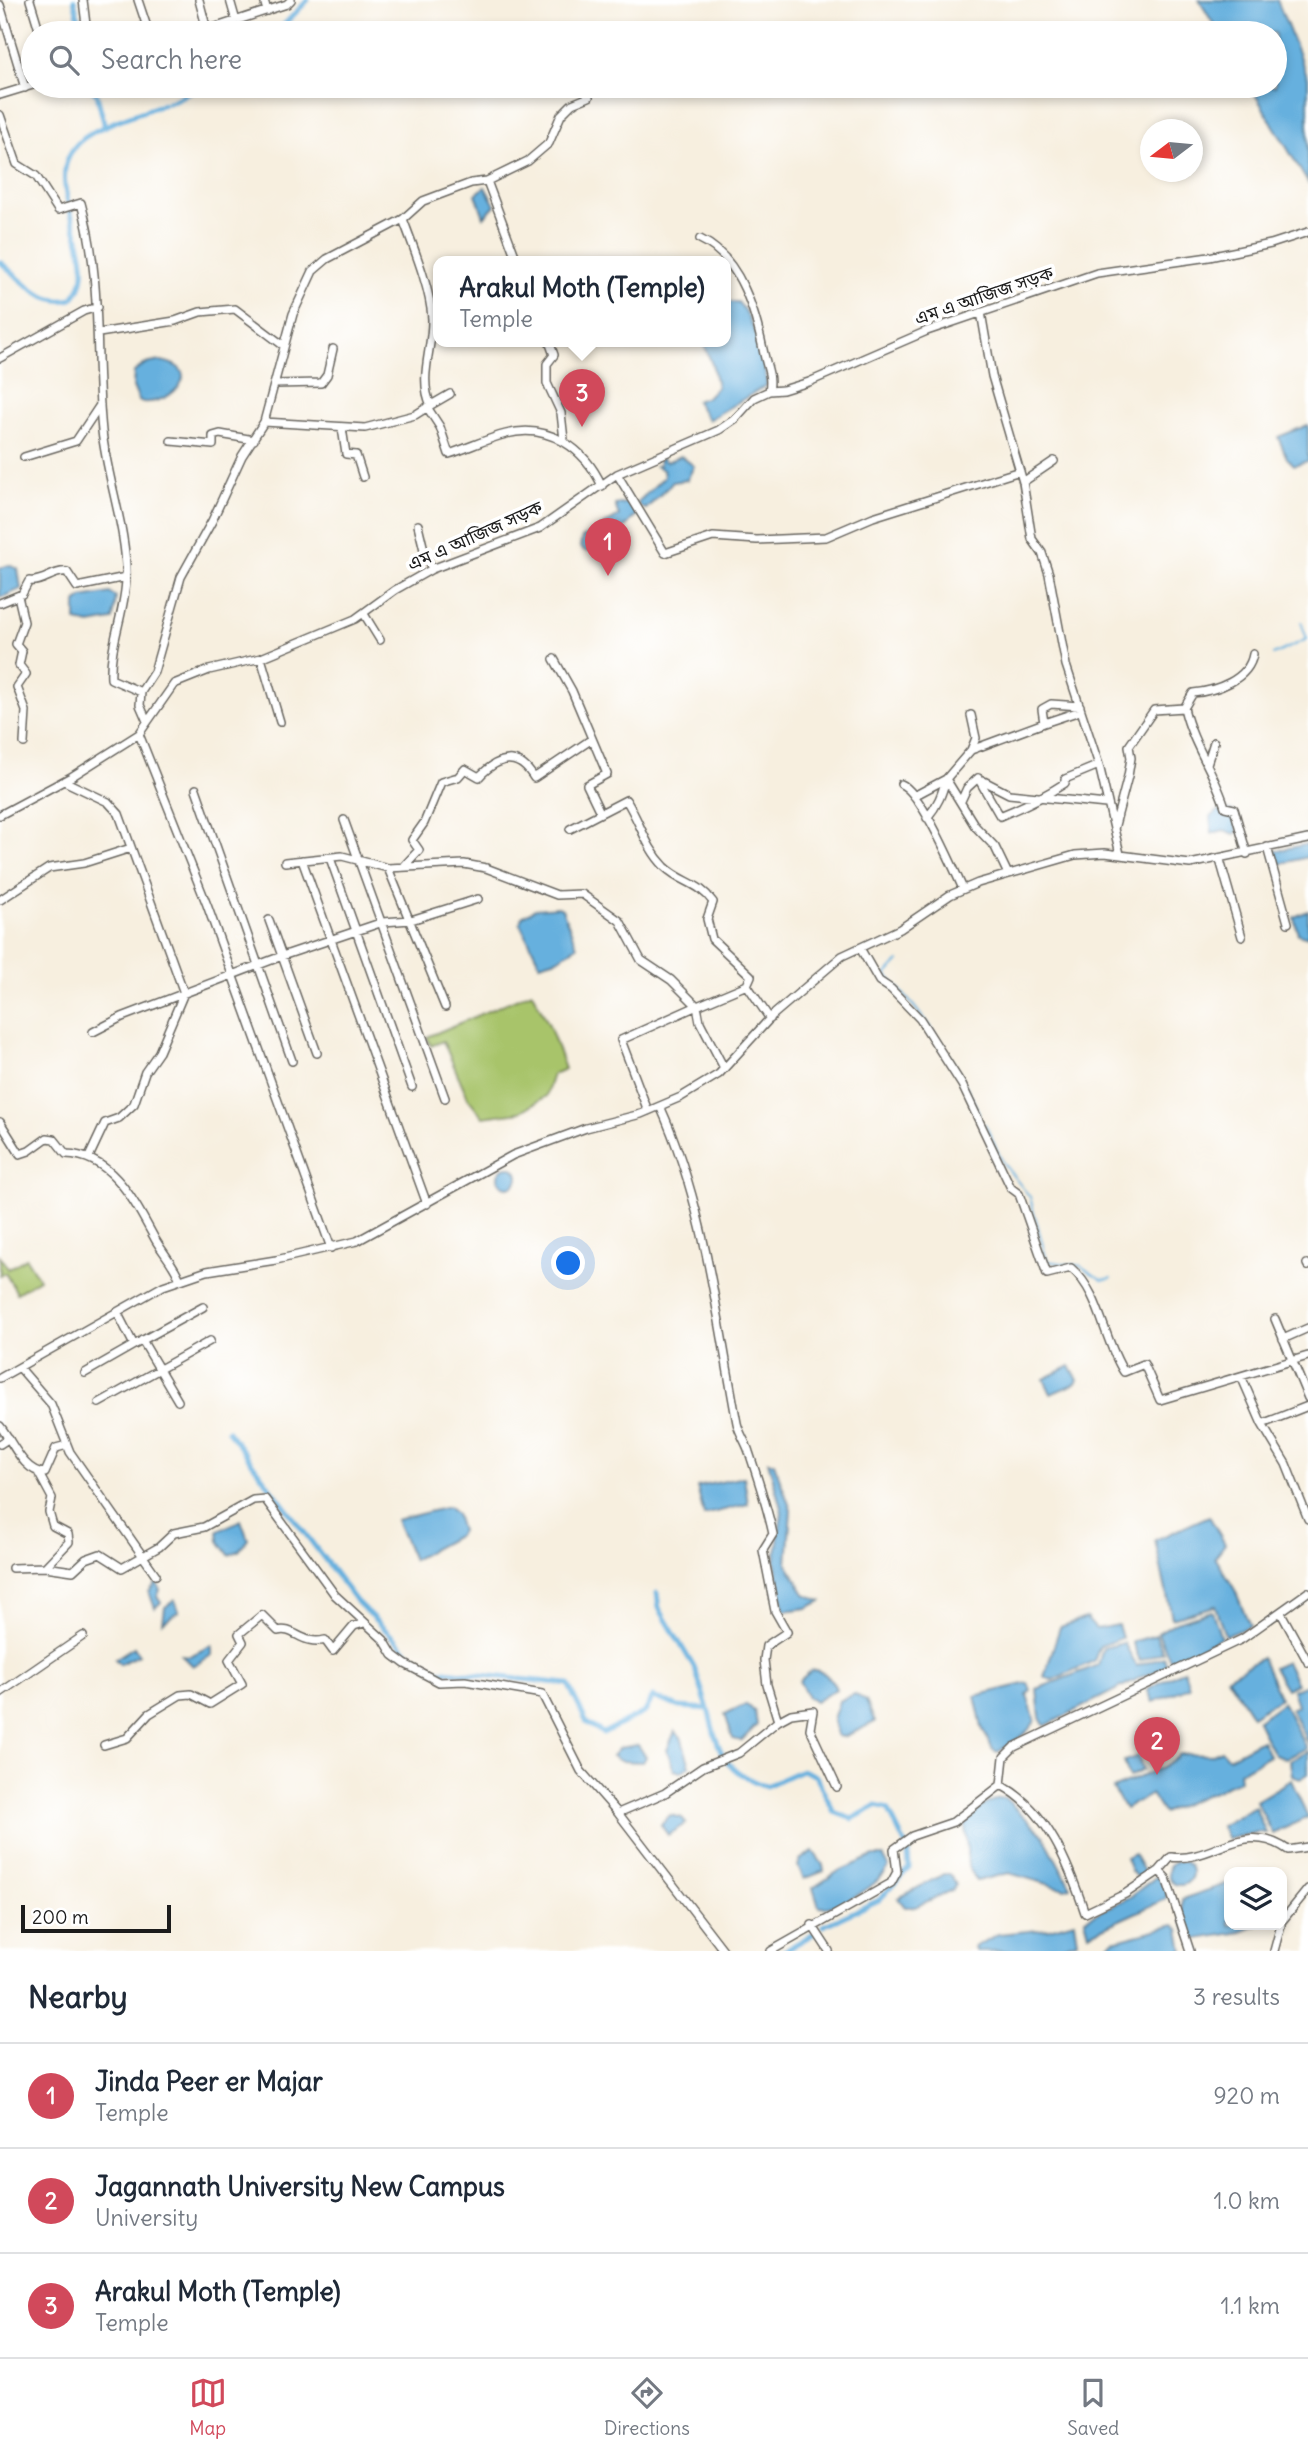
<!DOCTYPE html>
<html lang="en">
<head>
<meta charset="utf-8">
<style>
  :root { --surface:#fff; --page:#f6f6f7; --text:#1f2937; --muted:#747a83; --line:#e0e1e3; --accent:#d1495b }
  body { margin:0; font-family:Delius,"Noto Sans Bengali",sans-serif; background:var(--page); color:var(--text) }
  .controls { position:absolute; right:21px; bottom:21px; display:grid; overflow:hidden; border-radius:14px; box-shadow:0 4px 10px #0003 }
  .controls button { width:63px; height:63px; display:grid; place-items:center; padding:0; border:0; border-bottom:2px solid var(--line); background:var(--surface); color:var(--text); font:35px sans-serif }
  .compass { position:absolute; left:1140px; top:119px; width:63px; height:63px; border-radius:50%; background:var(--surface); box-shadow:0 4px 10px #0003; rotate:254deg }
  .scale { position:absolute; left:21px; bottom:18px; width:150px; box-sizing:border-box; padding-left:7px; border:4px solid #1c1c1c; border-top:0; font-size:19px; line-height:24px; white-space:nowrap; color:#1c1c1c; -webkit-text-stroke:5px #fff; paint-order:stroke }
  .you { position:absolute; left:569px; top:1264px; width:24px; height:24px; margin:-18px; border:5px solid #fff; border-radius:50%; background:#1a73e8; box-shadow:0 0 0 10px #1a73e833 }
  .badge { display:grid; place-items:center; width:46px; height:46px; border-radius:50%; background:var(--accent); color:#fff; font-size:23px; font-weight:700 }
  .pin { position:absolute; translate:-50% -58px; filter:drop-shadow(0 2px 4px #0008) }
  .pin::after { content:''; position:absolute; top:37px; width:24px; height:21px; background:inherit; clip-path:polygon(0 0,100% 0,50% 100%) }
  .popup { position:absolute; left:433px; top:256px; width:298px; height:91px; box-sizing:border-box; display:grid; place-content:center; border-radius:14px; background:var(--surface); filter:drop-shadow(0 2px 5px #0005); font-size:23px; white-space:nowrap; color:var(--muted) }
  .popup b { font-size:26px; color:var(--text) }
  .popup::after { content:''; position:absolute; left:50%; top:100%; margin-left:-14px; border:14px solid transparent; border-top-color:var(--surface) }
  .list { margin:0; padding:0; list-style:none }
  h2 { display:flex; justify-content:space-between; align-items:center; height:91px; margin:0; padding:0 28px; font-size:30px }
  h2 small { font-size:23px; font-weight:400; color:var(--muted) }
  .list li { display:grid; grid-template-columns:46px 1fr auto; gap:21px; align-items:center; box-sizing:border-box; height:105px; padding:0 28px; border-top:2px solid var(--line) }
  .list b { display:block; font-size:26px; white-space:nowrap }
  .list p { margin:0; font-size:23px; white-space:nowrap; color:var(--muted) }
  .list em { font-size:23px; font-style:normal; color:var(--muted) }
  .icon { flex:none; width:38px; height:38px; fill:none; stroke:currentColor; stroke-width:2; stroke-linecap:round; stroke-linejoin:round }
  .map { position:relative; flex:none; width:1308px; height:1951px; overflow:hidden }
  .search { position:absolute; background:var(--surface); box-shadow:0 4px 10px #0003; left:21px; right:21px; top:21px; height:77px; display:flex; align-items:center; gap:18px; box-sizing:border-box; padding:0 24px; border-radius:38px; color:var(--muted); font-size:26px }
  .sheet { height:406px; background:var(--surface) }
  nav { display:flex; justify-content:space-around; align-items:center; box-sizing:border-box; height:98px; border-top:2px solid var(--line); background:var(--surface); font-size:19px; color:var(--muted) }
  nav a { display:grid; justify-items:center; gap:4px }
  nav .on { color:var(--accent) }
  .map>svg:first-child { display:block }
</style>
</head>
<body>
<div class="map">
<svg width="1308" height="1951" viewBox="0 0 1308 1951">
  <rect width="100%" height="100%" fill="#fff"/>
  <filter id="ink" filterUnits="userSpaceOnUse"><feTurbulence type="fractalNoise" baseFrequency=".0143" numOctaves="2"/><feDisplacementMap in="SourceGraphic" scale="14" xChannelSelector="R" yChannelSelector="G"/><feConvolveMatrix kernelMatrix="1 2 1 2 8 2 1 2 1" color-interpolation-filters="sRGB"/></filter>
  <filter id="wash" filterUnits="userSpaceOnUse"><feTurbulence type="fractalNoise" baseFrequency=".00686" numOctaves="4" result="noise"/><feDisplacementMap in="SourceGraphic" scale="28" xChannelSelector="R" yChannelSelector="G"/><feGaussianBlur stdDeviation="1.57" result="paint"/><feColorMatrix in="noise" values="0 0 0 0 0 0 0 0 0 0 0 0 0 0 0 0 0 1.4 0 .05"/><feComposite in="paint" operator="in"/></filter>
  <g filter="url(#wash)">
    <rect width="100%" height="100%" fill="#f7efdf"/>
    <path fill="#a8c46b" stroke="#627044" stroke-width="2" d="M 532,992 L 549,1025 L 565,1069 L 553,1074 L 546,1096 L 520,1112 L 483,1117 L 468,1098 L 443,1041 L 431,1046 L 427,1037 Z
      M 0,1256 L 8,1269 L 26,1258 L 39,1279 L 17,1293 L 5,1273 L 0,1275 Z"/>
    <path fill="#66b0de" stroke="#41667d" stroke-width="2" d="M 1199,0 L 1277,0 L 1308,78 L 1308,183 L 1250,86 L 1275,86 L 1275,33 L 1219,33 Z
      M 485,187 L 495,205 L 484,217 L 476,194 Z
      M 726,302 L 738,302 C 756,322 763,359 767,385 L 708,420 L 696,401 L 707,397 L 717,387 L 713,367 L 703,341 L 726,341 Z
      M 161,361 C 211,370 163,410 139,401 L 133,387 L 134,372 L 145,364 Z
      M 1308,425 L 1308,461 L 1294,465 L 1287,458 L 1278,437 Z
      M 681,456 L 694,466 L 687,480 L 673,482 L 646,509 L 640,507 L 638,502 L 664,477 L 663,470 L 656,466 L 660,465 L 659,460 L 662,458 L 666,462 Z
      M 630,502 L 637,514 C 626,527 603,553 585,551 L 580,547 L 582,538 L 619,516 L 615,505 Z
      M 9,565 L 18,569 L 21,589 L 0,598 L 0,568 Z
      M 110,593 L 116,597 L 113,620 L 90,624 L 76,621 L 76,603 L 82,598 Z
      M 1221,809 L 1232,811 L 1238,831 L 1235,834 L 1224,830 L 1212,833 L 1210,817 Z
      M 1308,844 L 1308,857 L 1280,864 L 1275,851 Z
      M 558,907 L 562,909 L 577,946 L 557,959 L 540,964 L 520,923 L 522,917 L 535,909 Z
      M 1308,911 L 1308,937 L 1298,934 L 1294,917 Z
      M498 1177a10 10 0 1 1 20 0a10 10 0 1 1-20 0Z
      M 1070,1366 L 1078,1380 L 1076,1383 L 1051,1394 L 1044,1379 Z
      M 768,1461 L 774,1463 L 791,1510 L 787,1564 L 805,1594 L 821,1601 L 807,1608 L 784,1611 L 775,1562 L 782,1512 Z
      M 744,1477 L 748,1504 L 704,1515 L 697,1487 Z
      M 448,1507 L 456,1514 L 461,1531 L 457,1536 L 413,1560 L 396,1520 Z
      M 1209,1516 L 1225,1544 L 1215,1557 L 1235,1590 L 1250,1626 L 1225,1636 L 1215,1606 L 1172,1618 L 1155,1540 Z
      M 241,1520 L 248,1539 L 239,1551 L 229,1555 L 219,1541 L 218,1531 Z
      M 157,1582 L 160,1590 L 157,1597 L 161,1602 L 155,1608 L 149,1592 Z
      M 175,1600 L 179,1611 L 163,1622 L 165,1607 Z
      M 1212,1611 L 1221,1637 L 1172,1664 L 1158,1633 L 1176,1622 Z
      M 1086,1618 L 1096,1629 L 1118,1625 L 1122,1638 L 1100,1646 L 1094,1661 L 1052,1680 L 1044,1677 L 1060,1627 Z
      M 1156,1635 L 1163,1652 L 1140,1661 L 1132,1642 Z
      M 1124,1643 L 1137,1666 L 1164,1657 L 1167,1667 L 1141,1677 L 1045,1726 L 1040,1717 L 1037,1689 L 1098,1665 L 1103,1648 Z
      M 212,1645 L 212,1655 L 193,1666 L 182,1655 L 190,1656 Z
      M 134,1647 L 139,1655 L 120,1664 L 115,1659 Z
      M 1262,1658 L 1280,1698 L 1252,1716 L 1227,1677 Z
      M 1286,1662 L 1297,1684 L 1286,1689 L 1273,1668 Z
      M 812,1670 C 824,1670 832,1679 836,1689 L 815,1702 L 808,1697 L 799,1681 Z
      M 1184,1670 L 1189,1687 L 1153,1702 L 1147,1689 Z
      M 1028,1683 L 1031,1690 L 1027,1695 L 1035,1721 C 1027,1735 1011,1743 998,1752 L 993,1750 L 982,1728 L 975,1696 Z
      M 1308,1684 L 1308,1744 L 1291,1709 L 1297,1705 L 1292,1691 Z
      M 855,1694 L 866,1701 L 875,1722 L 844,1737 L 837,1736 L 833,1719 L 839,1701 Z
      M 1283,1702 L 1306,1748 L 1286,1759 L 1274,1755 L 1257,1721 Z
      M 746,1704 L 755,1712 L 757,1725 L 741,1741 L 733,1739 L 725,1714 Z
      M 675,1731 L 681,1737 L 690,1766 L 681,1772 L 674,1770 L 667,1750 Z
      M 1262,1740 L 1269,1756 L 1239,1772 L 1240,1780 L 1163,1813 L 1151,1794 L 1125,1809 L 1113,1789 C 1135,1777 1162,1772 1180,1754 L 1210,1755 L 1221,1750 L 1228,1758 Z
      M 638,1745 L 646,1757 L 643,1762 L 620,1761 L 612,1756 L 619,1748 Z
      M 1308,1751 L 1308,1774 L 1300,1779 L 1292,1776 L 1290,1761 Z
      M 1138,1756 L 1143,1770 L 1129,1777 L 1124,1761 Z
      M 1291,1780 L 1308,1817 L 1273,1834 L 1256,1801 Z
      M 998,1798 L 1005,1798 L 1043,1835 L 1071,1887 L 1065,1889 L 1009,1873 L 977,1881 L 968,1866 L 965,1822 L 977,1809 Z
      M 1255,1807 L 1266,1833 L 1257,1832 L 1228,1839 L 1221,1826 Z
      M 670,1815 L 682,1818 L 686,1823 L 668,1835 L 661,1825 Z
      M 813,1851 L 823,1865 L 824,1871 L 804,1879 L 798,1866 L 800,1860 Z
      M 1134,1854 L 1145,1873 L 1137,1878 L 1131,1871 L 1126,1858 Z
      M 874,1856 L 883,1856 L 889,1867 C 879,1884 841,1910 819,1907 L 813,1888 L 839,1871 Z
      M1168 1873a12 12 0 1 1 24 0a12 12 0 1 1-24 0Z
      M 944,1874 L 950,1874 L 956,1885 L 952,1890 L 915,1907 L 905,1907 L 898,1898 Z
      M 1157,1876 L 1167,1890 L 1166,1899 L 1089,1934 L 1085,1919 L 1130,1897 Z
      M 1229,1883 L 1229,1925 L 1258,1925 L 1241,1932 L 1191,1940 L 1182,1921 L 1182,1899 Z
      M 1074,1922 L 1077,1941 L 1051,1951 L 975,1951 L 974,1947 L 998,1934 L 1049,1929 Z
      M 1174,1925 L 1179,1929 L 1183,1951 L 1099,1951 L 1113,1941 Z"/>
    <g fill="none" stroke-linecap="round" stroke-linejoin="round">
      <path stroke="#66b0de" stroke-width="2" d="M 1273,655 L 1307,639 L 1301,622
        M 899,961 L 886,975 C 926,1016 956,1061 979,1113
        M 985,1124 L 1003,1163 L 1030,1197 L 1047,1261 L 1081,1266 L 1102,1280 L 1111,1278"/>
      <path stroke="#66b0de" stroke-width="5" d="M 74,0 L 82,33
        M 276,33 L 308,0
        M 88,86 L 97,95 L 105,127
        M 168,103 L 203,86
        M 0,262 C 21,279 43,307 72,299 C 112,259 29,178 84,138 C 106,122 138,114 163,104
        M 228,1431 L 356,1601 L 409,1653 L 435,1670 L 568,1684 L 587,1723 L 603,1733 L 645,1712 L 653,1697 L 679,1707 L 708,1709 C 718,1750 723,1772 766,1786 L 802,1770 L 816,1776 L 834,1812 L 852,1819 L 876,1806 L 888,1809 L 908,1850 L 909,1868 L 879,1900 L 823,1926
        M 657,1593 L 659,1608 L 695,1669 L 708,1709
        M 784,1951 L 813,1934"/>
    </g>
  </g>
  <g filter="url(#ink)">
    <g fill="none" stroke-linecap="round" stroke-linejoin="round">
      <defs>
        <path id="minor" d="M 30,0 L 40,33
          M 83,0 L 87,33
          M 138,0 L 149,33
          M 199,0 L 207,30
          M 230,0 L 236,21
          M 264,0 L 267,11
          M 0,5 L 25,88
          M 198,33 L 287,4 L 291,0
          M 0,95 L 33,85
          M 0,115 L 17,164 L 36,176 L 58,210 L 81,203 C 103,281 94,353 102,431 C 107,479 128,533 126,579 C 125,613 109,645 111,679 L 141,692
          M 487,181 L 517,261
          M 700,239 C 741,258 756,314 764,354 C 767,368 772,377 769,391
          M 981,312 L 992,376 L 1023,482 L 1032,539 L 1042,553 L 1049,574 L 1066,665 L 1099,765 L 1120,854
          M 99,333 L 175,321 L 200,312 L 235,309 L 284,346
          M 549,341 L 554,355 L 547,364 L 547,383 L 561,413 L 564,440
          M 0,358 L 84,311 L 98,307
          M 275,384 L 321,383 L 327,375 L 333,349
          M 431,405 L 450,394
          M 427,407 L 440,427 L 449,454 C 468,448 486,439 506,434 C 548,423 585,448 602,486
          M 264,422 L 365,428 L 415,415 L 431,405 C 418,379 433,347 432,319 C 431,290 413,246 403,219
          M 342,428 L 346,454 L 356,455 L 363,477
          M 171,441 L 213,445 L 213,436 L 220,434 L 254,440
          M 24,457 L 76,441 L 100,405
          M 617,474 L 665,553 L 713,537 L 757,540 L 826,537 L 873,517 L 1020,471
          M 1023,482 L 1054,461
          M 418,525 L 425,554 L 432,569
          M 18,596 L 24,622 L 16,644 L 22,651 L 19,665 L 26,674 L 17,687 L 26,711 L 24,743
          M 0,603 L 22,594 L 29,581 C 43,583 54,570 67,572 L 77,587 L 126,577
          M 364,614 L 380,640
          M 261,658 L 280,722
          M 554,659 L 572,691 L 607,774 L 587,785 L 600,812
          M 971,715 L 976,738 L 971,750 L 1044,723 L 1042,709 L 1051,704 L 1080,706 L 1077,712 L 1044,723
          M 147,721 L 140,705 L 141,692 L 154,672 L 181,577 L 212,521 L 242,456 L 264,422 L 293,314 L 313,271 L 327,259 L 403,219 L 423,201 L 471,183 L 487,181 L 528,161 L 549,143 L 561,115 L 572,104 L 589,97 L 583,86
          M 139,734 L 207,905 L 331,1248
          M 971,750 L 946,779 L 975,826 L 995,847 L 1007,872
          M 1207,764 L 1214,742
          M 1099,765 L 1065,779 L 1065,783 C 1044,797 1022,807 1000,816 L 978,778 L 1009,794 L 1106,804
          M 64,781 L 108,802 L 119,814 L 184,993 L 159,1052 L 145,1072 L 134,1104 L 119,1118 L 105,1123 L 89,1157
          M 901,784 C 921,792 953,867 963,889
          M 196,789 L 292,1061
          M 914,796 L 946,779 C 942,794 938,805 927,818
          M 961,801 L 967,788 L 978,778
          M 0,815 L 71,777 L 139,734 L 174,684 L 209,670 L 261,658 L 355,619 L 395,590 L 432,569 L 540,528 L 617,474 L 719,430 L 735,419 L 754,398 L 769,391 L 783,390 L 809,382 L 927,331 L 1097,273 L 1209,257 L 1271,244 L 1308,232
          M 344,820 L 445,1098
          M 570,829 L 626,800 C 641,823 645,847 665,867 C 682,883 699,882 713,902 L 707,919 L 712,939 L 751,976 L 747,985 L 770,1019
          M 1114,829 L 1128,776 L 1131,758 L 1129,746 L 1154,710 L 1184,708
          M 1267,847 L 1288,923
          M 1247,854 L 1234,809 L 1225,807 C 1215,773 1193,746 1184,708 L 1193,693 C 1215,691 1249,680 1253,654
          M 330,858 L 412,1087
          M 302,860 L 427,1204
          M 1220,860 L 1242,937
          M 285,862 L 342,856 L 388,868 L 464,864 L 486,868 L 557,895 L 582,894 L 620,921 L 641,960 L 671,980 L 697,1006 L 621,1040 L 648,1111
          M 405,865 L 419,850 L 412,840 L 424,823 L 441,782 L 458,777 L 465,769 L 479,777 C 499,756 518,752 534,778 L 592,739
          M 388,868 L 445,1007
          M 0,900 L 49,868 L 84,863 L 131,848
          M 269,920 L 317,1053
          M 860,948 L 879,981 L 891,989 L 920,1019 L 962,1085 L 1011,1188 L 1019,1194 L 1047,1274 L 1071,1268 C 1101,1293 1103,1340 1124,1372 L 1144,1364 L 1160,1400 L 1308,1356
          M 93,1032 L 122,1017 L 282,956 L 383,922 L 411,920 L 478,899
          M 724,1068 L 700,1022 L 697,1006 L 747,985
          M 0,1122 L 20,1154 L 29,1151 L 47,1138 L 54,1139 L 66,1154 C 113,1155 135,1203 155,1239 C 163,1253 174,1264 180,1280
          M 1307,1264 L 1308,1266
          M 117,1312 L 134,1345 L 203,1307
          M 1275,1319 L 1308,1398
          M 1283,1339 L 1308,1328
          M 142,1340 L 178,1401
          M 20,1368 L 51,1404 L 70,1452 L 156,1575
          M 85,1373 L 134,1345
          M 1241,1376 L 1262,1424 L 1308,1406
          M 0,1378 L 163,1286 L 207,1271 L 276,1260 L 357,1241 L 513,1155 L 586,1128 L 641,1114 L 681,1097 L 719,1074 L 773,1015 L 842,956 L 900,929 L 950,895 L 978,883 L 1075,855 L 1105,853 L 1190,864 L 1308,839
          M 99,1403 L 210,1341
          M 1262,1424 L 1286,1464 L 1308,1519
          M 0,1426 C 13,1442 23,1472 45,1473 L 56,1448 L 67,1445
          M 0,1444 L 9,1438
          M 45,1567 L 73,1571 L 86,1559 L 100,1554 L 122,1568 L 159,1547 L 174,1533 L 204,1527 L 253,1500 L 265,1499 L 335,1595 L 384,1640 L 393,1655 L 405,1664 L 439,1682 L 465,1681 L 542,1694 L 581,1771 L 618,1813 L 724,1951
          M 12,1568 L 45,1567 L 69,1542 L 68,1534 L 53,1526 L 49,1512 L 52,1498 L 38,1472
          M 1281,1613 L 1308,1662
          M 0,1693 L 83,1636
          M 778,1721 L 791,1714 L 813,1711 L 810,1729 L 837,1787
          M 104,1745 L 127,1738 L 149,1714 L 180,1695 L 191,1694 L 210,1704 L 242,1684 L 229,1660 L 243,1642 L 239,1634 L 262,1615 L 278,1631 C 293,1626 303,1646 325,1640 L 333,1651 L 354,1626 L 364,1623
          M 1001,1785 C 1048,1810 1069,1865 1085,1913 L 1125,1894 L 1159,1871 L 1166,1878 L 1190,1951
          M 618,1813 L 665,1793 L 703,1767 L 739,1753 L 778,1721 L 767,1685 L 764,1660 L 766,1646 L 787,1632 L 775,1611 L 763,1550 L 773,1534 C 767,1506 758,1479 749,1452 C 746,1442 739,1433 737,1423 C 717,1317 705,1205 660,1106
          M 1159,1871 L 1171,1857 C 1213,1863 1243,1818 1288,1850 L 1308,1847
          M 1282,1921 L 1308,1889
          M 812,1925 L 829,1951
          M 771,1951 L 891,1883 L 897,1872 L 894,1849 L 912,1836 L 953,1822 L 1001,1785 L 1004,1757 L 1014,1747 L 1242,1639 L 1308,1592
          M 1274,1951 L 1281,1925"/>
      </defs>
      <use href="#minor" stroke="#696660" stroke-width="10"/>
      <use href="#minor" stroke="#fff" stroke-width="7"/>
    </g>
  </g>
  <g text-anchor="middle" stroke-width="7" stroke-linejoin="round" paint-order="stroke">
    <g font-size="18" fill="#1c1c1c" stroke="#fff">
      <text transform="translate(984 296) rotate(-19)" y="6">এম এ আজিজ সড়ক</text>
      <text transform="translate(475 536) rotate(-24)" y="6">এম এ আজিজ সড়ক</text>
    </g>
  </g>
</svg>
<div class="controls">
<button><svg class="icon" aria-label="layers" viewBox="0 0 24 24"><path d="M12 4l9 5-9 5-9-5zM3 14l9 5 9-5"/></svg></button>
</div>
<svg class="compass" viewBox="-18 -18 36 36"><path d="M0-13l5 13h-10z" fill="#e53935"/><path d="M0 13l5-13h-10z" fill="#747a83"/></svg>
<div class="scale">200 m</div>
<div class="you"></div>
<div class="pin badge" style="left:608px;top:576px">1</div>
<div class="pin badge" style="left:1157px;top:1775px">2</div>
<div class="pin badge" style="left:582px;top:427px">3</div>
<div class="popup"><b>Arakul Moth (Temple)</b>Temple</div>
<div class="search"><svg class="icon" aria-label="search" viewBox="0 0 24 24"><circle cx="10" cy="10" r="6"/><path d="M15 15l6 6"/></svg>Search here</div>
</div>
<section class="sheet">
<h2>Nearby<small>3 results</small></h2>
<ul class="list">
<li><span class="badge">1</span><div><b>Jinda Peer er Majar</b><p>Temple</p></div><em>920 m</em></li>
<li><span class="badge">2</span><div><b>Jagannath University New Campus</b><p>University</p></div><em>1.0 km</em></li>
<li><span class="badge">3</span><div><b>Arakul Moth (Temple)</b><p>Temple</p></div><em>1.1 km</em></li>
</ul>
</section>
<nav>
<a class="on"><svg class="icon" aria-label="map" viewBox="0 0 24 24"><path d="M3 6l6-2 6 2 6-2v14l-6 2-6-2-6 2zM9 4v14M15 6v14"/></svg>Map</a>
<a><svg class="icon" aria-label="directions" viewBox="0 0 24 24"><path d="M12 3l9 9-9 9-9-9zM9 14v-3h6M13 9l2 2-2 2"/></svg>Directions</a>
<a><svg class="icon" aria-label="saved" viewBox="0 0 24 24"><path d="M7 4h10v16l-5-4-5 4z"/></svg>Saved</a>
</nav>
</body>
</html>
